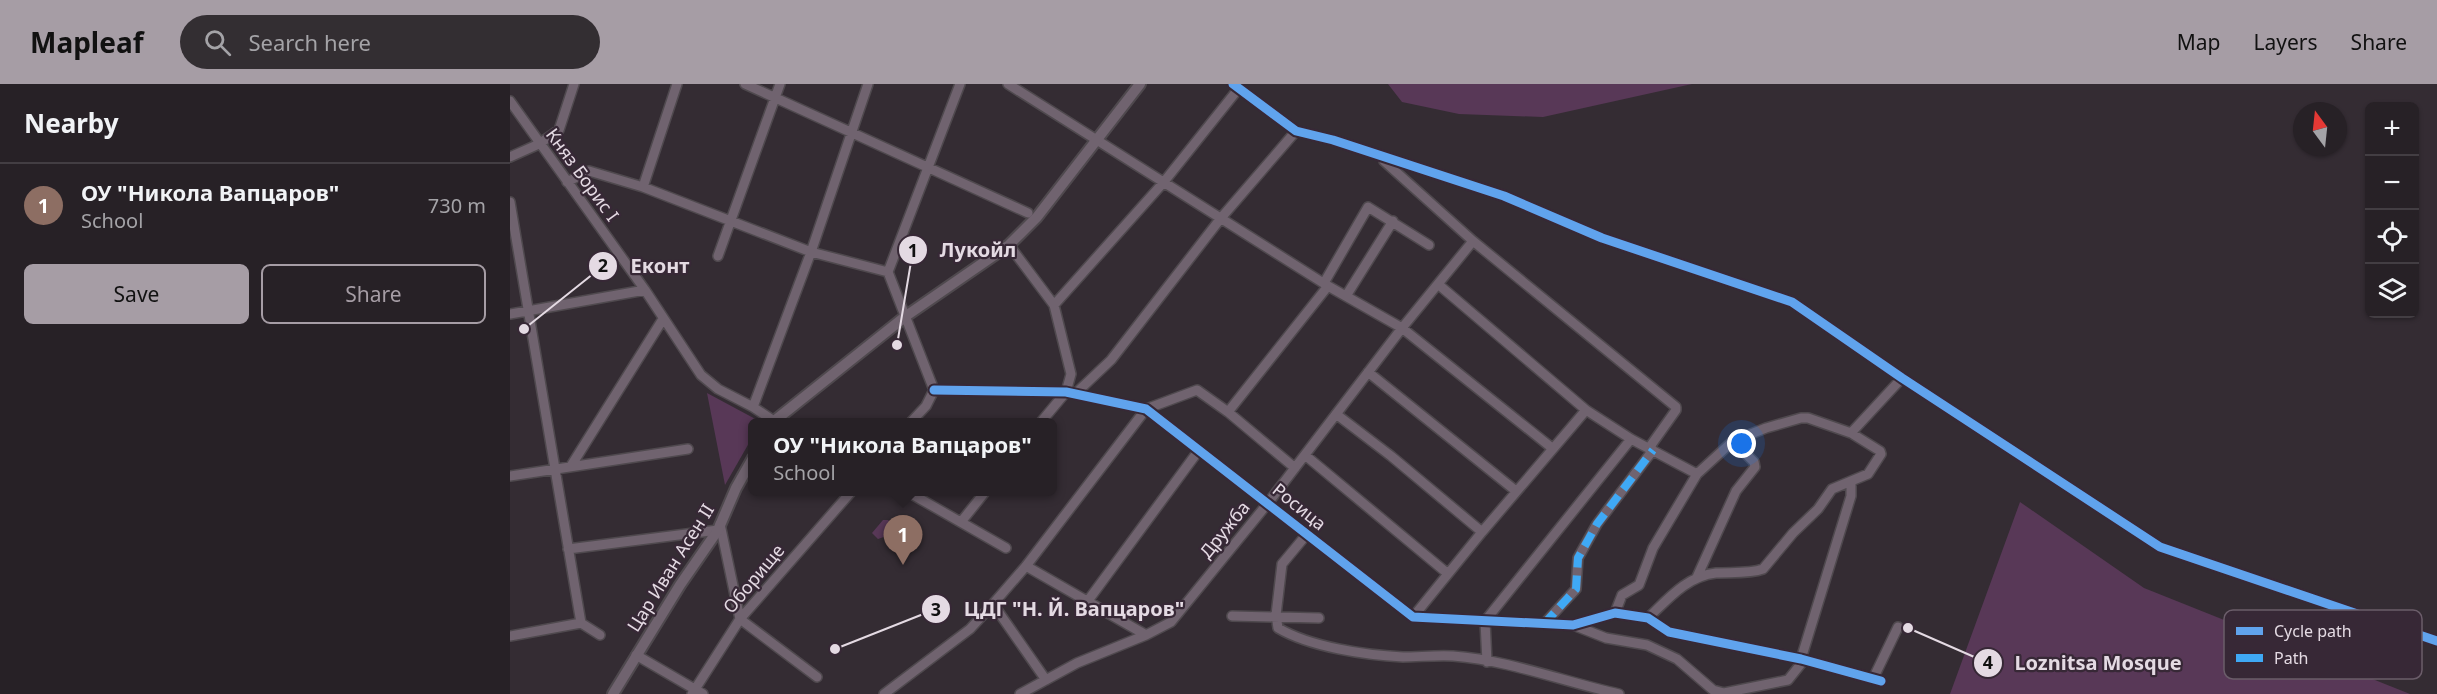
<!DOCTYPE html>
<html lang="en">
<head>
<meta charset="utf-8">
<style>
  :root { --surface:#272126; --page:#332e32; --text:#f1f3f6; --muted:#a4a3a7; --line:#433e43; --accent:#a69da5 }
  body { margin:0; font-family:"Noto Sans",sans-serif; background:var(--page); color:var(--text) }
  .controls { position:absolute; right:18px; top:18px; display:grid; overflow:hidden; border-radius:9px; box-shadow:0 2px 4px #0004 }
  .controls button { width:54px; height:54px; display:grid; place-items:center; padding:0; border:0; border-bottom:2px solid var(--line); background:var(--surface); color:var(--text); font:30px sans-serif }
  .compass { position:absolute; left:1783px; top:18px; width:54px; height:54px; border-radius:50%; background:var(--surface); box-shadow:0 2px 4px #0004; rotate:345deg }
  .you { position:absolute; left:1232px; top:360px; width:21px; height:21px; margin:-15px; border:4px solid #fff; border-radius:50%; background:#1a73e8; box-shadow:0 0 0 9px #1a73e833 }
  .badge { display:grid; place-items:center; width:39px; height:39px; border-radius:50%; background:var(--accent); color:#fff; font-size:20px; font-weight:700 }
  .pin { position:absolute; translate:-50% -50px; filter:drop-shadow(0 2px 3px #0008) }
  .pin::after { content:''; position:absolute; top:32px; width:21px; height:18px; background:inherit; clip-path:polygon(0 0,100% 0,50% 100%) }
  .popup { position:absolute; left:238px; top:334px; width:309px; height:78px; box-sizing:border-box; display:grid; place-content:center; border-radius:9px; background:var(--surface); filter:drop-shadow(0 2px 4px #0005); font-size:20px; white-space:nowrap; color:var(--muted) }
  .popup b { font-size:22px; color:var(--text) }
  .popup::after { content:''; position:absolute; left:50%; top:100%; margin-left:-12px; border:12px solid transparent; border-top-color:var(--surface) }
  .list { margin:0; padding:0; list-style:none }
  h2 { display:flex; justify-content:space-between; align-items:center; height:78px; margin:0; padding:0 24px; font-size:26px }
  h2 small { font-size:20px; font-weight:400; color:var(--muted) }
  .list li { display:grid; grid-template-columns:39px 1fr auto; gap:18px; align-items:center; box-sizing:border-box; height:84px; padding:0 24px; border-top:2px solid var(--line) }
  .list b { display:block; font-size:22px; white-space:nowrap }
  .list p { margin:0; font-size:20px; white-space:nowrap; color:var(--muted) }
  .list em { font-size:20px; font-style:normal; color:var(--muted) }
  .actions { display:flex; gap:12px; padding:18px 24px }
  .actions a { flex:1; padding:14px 0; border:2px solid var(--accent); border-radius:9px; text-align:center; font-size:21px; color:var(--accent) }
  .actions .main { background:var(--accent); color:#111 }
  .icon { flex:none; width:33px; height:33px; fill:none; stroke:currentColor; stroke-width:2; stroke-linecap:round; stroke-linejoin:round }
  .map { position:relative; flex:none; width:1927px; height:610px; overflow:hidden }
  header { display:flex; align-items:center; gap:36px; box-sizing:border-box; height:84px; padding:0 30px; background:var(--accent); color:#111 }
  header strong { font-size:28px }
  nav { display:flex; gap:33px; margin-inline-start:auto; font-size:21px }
  .search { width:420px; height:54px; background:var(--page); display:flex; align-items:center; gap:15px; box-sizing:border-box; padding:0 21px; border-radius:33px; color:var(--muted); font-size:22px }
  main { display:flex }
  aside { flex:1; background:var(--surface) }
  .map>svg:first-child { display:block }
</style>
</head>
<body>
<header>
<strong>Mapleaf</strong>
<div class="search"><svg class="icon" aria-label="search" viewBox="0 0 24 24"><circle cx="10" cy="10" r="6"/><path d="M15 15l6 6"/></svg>Search here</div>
<nav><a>Map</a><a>Layers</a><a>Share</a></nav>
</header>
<main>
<aside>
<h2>Nearby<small></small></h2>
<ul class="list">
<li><span class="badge" style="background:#8d6e63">1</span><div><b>ОУ &quot;Никола Вапцаров&quot;</b><p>School</p></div><em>730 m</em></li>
</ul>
<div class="actions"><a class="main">Save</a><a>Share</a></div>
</aside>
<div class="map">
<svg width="1927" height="610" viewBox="0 0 1927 610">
  <rect width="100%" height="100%" fill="#342c33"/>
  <path fill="#583857" d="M 878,0 L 1182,0 L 1033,33 L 949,30 L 892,18 Z
    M 197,309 L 251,338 L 243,338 L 243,352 L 215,401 Z
    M 1510,418 L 1634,504 L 1900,610 L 1440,610 Z
    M 373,436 L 378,436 L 391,447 L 368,455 L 362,449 Z"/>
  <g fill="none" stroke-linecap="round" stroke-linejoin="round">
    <defs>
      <path id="minor" d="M 235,0 L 518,129
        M 498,0 L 818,202 L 892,244 L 1042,364
        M 723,0 L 786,47 L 823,56 L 994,112 L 1092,154 L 1282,218 L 1392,294 L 1650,463 L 1927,557
        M 0,17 L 135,206 L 191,291 L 208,305 L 243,323 L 264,337
        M 0,73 L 29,60 L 49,46 L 64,0
        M 874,77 L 963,157 L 1166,323 L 1166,326 L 1139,364
        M 57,98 L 79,87 L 133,103 L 301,168 L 378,188 L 424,306
        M 133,103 L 167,0
        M 0,118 L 71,539 L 90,551
        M 499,161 L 544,221 L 561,290 L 556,308 L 531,338
        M 208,172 L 270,0
        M 378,188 L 450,0
        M 814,199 L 858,123 L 919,161
        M 929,201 L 1076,326 L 1121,355 L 1187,390
        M 836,212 L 883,137
        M 544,221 L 653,99 L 729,4
        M 0,230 L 135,206
        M 858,288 L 1006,407
        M 424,306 L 556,308 L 636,325 L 903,533 L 1063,541 L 1105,529 L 1138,534 L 1159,548 L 1291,575 L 1371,597
        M 565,310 L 601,276 L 711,134 L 786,47
        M 243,323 L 301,168 L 358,0
        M 718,328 L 818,202
        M 826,330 L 881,372 L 972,448
        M 401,338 L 416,322 L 424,306
        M 1341,349 L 1392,294
        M 795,371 L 937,489
        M 61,382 L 153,235
        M 0,392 L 178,365
        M 398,408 L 496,464
        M 451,438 L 475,408
        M 210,440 L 230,535 L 307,593
        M 797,450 L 772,480 L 766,531 L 768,544 C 800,563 855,571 893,573 C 909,573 926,571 943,572 C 998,576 1055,598 1109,610
        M 58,465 L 208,446
        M 516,482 L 636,551
        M 1187,493 L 1226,407 L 1245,383 L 1244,378 L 1223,357
        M 577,518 L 689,366
        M 483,520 L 536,596
        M 1105,529 L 1112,511 L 1129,501 L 1143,464 L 1187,390 L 1223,357 L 1256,344 L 1291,334 L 1298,334 L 1341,349 L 1370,367 L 1371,370 L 1358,390 L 1322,405 L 1308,425 L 1283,449 L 1253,485 C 1239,490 1221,488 1206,489 C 1177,492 1158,515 1138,534
        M 722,532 L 809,534
        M 903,533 L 972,448 L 1076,326
        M 1034,540 L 1066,505 L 1068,474 L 1087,440 L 1143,366
        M 1063,541 L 1096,554 L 1137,561 L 1167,575 L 1203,606 L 1214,609 L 1278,596 L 1294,576
        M 0,552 L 71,539
        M 126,571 L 193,610
        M 1291,575 L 1341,412 L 1341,397
        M 977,578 L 975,537 L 1121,355
        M 1363,595 L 1388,543
        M 182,610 L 230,535 L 341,408
        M 374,610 L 460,545 L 483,520 L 516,482 L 636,325 L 687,306 L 718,328 L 785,384
        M 510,610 L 567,579 L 636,551 L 661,538 L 758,419 L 892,244 L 963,157"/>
      <path id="tertiary" d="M 263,338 L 396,232 L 499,161 L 527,133 L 630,0
        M 103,610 L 170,501 L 208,446 L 226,404 L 243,374"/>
    </defs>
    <use href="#minor" stroke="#4f494e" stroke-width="12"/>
    <use href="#tertiary" stroke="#4f494e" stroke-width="14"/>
    <use href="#minor" stroke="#70636f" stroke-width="9"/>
    <use href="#tertiary" stroke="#70636f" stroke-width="10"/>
    <path stroke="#3fa9f5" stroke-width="8" stroke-dasharray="15 8" stroke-linecap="butt" d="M 1034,540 L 1066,505 L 1068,474 L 1087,440 L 1143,366"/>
    <defs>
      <path id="cycleway" d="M 723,0 L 786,47 L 823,56 L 994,112 L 1092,154 L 1282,218 L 1392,294 L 1650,463 L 1927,557
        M 424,306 L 556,308 L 636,325 L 903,533 L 1063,541 L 1105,529 L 1138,534 L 1159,548 L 1291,575 L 1371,597"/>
    </defs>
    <use href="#cycleway" stroke="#372836" stroke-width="13"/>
    <use href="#cycleway" stroke="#60a3ed" stroke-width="9"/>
  </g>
  <g text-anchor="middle" stroke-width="4.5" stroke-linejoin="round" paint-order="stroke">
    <g font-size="18" fill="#e4dae3" stroke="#372836">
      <text transform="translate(72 91) rotate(54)" y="6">Княз Борис I</text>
      <text transform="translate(789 423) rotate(39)" y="6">Росица</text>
      <text transform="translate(715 446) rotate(-51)" y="6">Дружба</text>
      <text transform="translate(161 484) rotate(-58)" y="6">Цар Иван Асен II</text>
      <text transform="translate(244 495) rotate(-50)" y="6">Оборище</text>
    </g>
  </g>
  <rect x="1714" y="526" width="198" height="69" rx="9" fill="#372836" stroke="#6b5d6a" stroke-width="1.5"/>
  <rect x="1726" y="543" width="27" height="8" fill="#60a3ed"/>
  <rect x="1726" y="570" width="27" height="8" fill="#3fa9f5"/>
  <g font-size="16" fill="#e4dae3">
    <text x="1764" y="553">Cycle path</text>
    <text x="1764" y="580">Path</text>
  </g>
  <path fill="none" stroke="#e4dae3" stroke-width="2" d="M387 261L403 166M14 245L93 182M325 565L426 525M1398 544L1478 579"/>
  <g fill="#e4dae3" stroke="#372836" stroke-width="2">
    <circle cx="387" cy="261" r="6"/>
    <circle cx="14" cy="245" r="6"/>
    <circle cx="325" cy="565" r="6"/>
    <circle cx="1398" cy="544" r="6"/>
    <circle cx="403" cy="166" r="15"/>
    <circle cx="93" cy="182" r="15"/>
    <circle cx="426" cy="525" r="15"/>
    <circle cx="1478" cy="579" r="15"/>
  </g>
  <g font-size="18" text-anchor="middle" font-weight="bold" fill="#111">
    <text x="403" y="173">1</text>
    <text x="93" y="188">2</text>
    <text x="426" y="532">3</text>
    <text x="1478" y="585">4</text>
  </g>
  <g font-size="20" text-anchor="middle" font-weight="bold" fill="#e4dae3" stroke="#372836" stroke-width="4.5" stroke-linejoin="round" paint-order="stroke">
    <text x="468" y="173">Лукойл</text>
    <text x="150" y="189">Еконт</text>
    <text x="564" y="532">ЦДГ "Н. Й. Вапцаров"</text>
    <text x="1588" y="586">Loznitsa Mosque</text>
  </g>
</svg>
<div class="controls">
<button>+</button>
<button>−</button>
<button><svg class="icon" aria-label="locate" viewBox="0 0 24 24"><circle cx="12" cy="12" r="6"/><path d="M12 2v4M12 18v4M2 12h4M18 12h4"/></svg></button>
<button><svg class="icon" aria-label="layers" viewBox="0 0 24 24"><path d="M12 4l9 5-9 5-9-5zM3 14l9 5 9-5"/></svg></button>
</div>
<svg class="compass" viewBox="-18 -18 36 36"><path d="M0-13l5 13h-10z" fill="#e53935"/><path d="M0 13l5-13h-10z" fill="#a4a3a7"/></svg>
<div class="you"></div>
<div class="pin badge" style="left:393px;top:481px;background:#8d6e63">1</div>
<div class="popup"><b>ОУ &quot;Никола Вапцаров&quot;</b>School</div>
</div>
</main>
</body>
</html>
